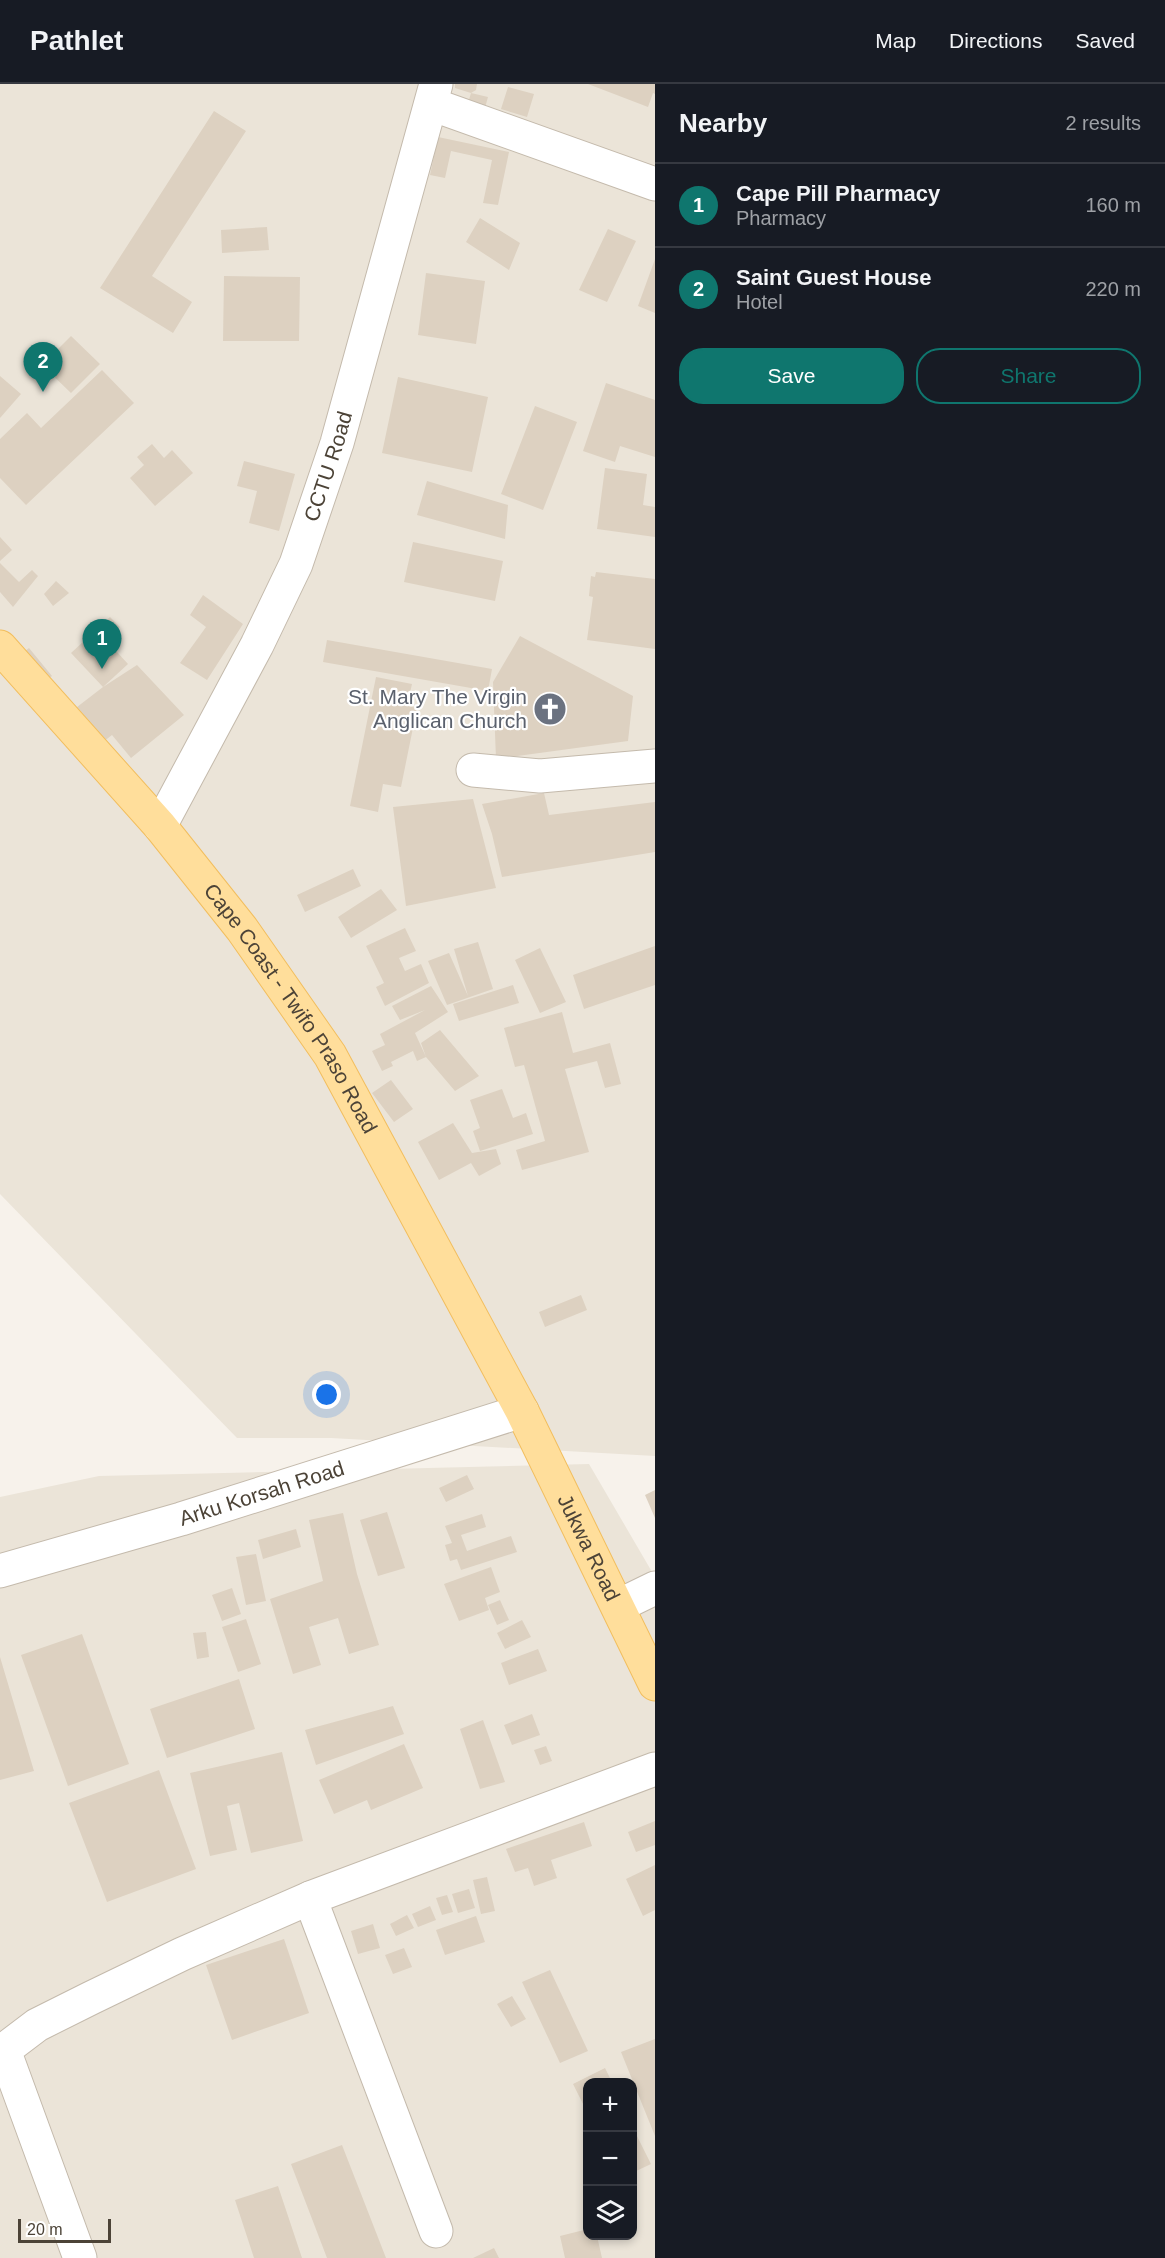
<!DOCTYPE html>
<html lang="en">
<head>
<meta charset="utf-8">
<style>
  :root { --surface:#171b24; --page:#242831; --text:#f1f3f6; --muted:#9ea1a6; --line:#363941; --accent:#0f766e }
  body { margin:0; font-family:Helvetica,sans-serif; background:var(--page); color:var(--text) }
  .controls { position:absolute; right:18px; bottom:18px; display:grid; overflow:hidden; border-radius:12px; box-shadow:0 3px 9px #0003 }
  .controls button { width:54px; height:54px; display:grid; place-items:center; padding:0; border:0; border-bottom:2px solid var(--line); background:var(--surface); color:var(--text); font:30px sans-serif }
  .scale { position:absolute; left:18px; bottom:15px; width:93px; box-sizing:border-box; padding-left:6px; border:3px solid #4c4337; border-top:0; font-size:16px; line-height:21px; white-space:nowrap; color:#4c4337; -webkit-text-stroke:4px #fff; paint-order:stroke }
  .you { position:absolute; left:327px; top:1311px; width:21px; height:21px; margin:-15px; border:4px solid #fff; border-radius:50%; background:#1a73e8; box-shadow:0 0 0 9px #1a73e833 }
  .badge { display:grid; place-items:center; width:39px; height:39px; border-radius:50%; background:var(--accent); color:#fff; font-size:20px; font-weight:700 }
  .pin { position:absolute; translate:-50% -50px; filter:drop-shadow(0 2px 3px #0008) }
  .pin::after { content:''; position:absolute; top:32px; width:21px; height:18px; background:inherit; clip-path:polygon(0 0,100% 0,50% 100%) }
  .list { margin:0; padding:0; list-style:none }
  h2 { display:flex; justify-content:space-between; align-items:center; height:78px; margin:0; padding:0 24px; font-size:26px }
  h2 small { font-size:20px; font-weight:400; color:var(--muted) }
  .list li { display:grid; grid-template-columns:39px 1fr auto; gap:18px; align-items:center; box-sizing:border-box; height:84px; padding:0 24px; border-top:2px solid var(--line) }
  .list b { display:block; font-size:22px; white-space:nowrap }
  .list p { margin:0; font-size:20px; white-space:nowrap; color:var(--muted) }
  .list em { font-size:20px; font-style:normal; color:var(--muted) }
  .actions { display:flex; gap:12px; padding:18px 24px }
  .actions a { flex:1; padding:14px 0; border:2px solid var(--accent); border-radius:24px; text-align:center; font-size:21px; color:var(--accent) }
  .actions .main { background:var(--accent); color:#fff }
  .icon { flex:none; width:33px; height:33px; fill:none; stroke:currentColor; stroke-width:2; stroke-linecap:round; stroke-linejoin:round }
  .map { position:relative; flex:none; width:655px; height:2174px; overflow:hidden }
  header { display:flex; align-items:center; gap:36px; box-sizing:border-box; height:84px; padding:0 30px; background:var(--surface); border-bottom:2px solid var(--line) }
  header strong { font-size:28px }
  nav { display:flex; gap:33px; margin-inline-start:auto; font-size:21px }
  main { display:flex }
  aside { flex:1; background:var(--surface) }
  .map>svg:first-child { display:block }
</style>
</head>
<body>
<header>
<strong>Pathlet</strong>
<nav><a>Map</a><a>Directions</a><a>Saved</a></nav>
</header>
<main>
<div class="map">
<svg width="655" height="2174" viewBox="0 0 655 2174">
  <rect width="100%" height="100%" fill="#f7f2eb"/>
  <path fill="#ebe4d8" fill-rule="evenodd" d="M 0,0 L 655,0 L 655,1372 L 331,1354 L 237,1354 L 0,1110 Z
    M 589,1380 L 655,1493 L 655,2174 L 0,2174 L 0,1413 L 99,1392 ZM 588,1998 L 632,1998 L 632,2152 L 588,2152 Z"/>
  <path fill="#ddd1c1" d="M 455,0 L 477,0 L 476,6 L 471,9 L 455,4 Z
    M 588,0 L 655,0 L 655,10 L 653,9 L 648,23 Z
    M 508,3 L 534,10 L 527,33 L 501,25 Z
    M 471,9 L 488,13 L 483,31 L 466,26 Z
    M 214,27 L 246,47 L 152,192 L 192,218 L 173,249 L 100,204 Z
    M 438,53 L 509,68 L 498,121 L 483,119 L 492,76 L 451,67 L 445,94 L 430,91 Z
    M 480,134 L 520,159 L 509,186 L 466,158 Z
    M 267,143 L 269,166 L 222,169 L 221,146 Z
    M 608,145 L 636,157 L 607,218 L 579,206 Z
    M 655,175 L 655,229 L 638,222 Z
    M 426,189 L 485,197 L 476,260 L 418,251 Z
    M 224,192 L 300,193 L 299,257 L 223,257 Z
    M 71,252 L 100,280 L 71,309 L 42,281 Z
    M 102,286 L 134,319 L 26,421 L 0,394 L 0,355 L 27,329 L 41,344 Z
    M 0,292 L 21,310 L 0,334 Z
    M 398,293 L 488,313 L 472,388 L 382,369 Z
    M 606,299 L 655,316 L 655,373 L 620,362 L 615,378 L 583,367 Z
    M 535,322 L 577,338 L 543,426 L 501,410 Z
    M 152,360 L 164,374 L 172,366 L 193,389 L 155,422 L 130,394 L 144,381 L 137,373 Z
    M 244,377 L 295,390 L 279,447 L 249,439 L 257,407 L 237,402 Z
    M 605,384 L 647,390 L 643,421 L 655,423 L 655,453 L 597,445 Z
    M 427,397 L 508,421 L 505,455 L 417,431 Z
    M 0,453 L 12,466 L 0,477 Z
    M 413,458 L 503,477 L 495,517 L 404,498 Z
    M 0,479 L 19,498 L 32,486 L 38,492 L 13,523 L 0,508 Z
    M 596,488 L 655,495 L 655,565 L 587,556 L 593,513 L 589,512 L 591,492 L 595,493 Z
    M 56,497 L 69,509 L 53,522 L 44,510 Z
    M 203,511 L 243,540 L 207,596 L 180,579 L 206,543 L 190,531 Z
    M 110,533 L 120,543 L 106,556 L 128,580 L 103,603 L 71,569 Z
    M 520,552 L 633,612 L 628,657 L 496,675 L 493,598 Z
    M 327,556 L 492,585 L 488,607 L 323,578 Z
    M 29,564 L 52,592 L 38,602 L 16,574 Z
    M 137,581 L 184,631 L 131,674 L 112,651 L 103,658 L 68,630 L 103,603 Z
    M 376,593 L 412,600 L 407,622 L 417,624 L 401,703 L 383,700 L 378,728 L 350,722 Z
    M 544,709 L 549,731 L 655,718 L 655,768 L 502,793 L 492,750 L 482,720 Z
    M 473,715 L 496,804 L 406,822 L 393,723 Z
    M 353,785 L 361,802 L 305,828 L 297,811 Z
    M 381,805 L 397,826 L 351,854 L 338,833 Z
    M 405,844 L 416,867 L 399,874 L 405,887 L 421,880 L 429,899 L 385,922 L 376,903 L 384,899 L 366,862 Z
    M 478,858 L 493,905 L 447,921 L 428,877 L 449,869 L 468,912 L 454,865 Z
    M 655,862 L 655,901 L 584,925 L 573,891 Z
    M 540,864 L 566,918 L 540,929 L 515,876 Z
    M 513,901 L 519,919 L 459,937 L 453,920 Z
    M 431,902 L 448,928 L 415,949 L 426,973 L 417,977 L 413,967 L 391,978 L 393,982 L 382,987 L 372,967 L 385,961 L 380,950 L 425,926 L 400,936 L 392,922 Z
    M 562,928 L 573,969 L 610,959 L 621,1000 L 605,1004 L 597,977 L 565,985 L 589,1068 L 522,1086 L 516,1066 L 545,1057 L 524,981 L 515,983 L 504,944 Z
    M 440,946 L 479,992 L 455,1007 L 426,973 L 421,959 Z
    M 391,996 L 413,1025 L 394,1038 L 372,1009 Z
    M 502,1005 L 513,1034 L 526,1029 L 533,1050 L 480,1067 L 473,1047 L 480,1044 L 470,1016 Z
    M 453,1039 L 472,1069 L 496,1065 L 501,1080 L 479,1092 L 471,1079 L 439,1096 L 418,1058 Z
    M 581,1211 L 587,1226 L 545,1243 L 539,1228 Z
    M 467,1391 L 474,1405 L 446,1418 L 439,1404 Z
    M 655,1406 L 655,1434 L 645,1411 Z
    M 387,1428 L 405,1484 L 378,1492 L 360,1436 Z
    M 343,1429 L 357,1490 L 379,1561 L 349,1570 L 338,1534 L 309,1543 L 321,1581 L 293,1590 L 270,1515 L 323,1497 L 309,1436 Z
    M 482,1430 L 486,1443 L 461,1451 L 467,1467 L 511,1452 L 517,1468 L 461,1486 L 457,1475 L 450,1477 L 445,1461 L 452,1459 L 445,1442 Z
    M 296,1445 L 301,1463 L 263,1475 L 258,1456 Z
    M 256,1470 L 266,1517 L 246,1521 L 236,1473 Z
    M 491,1483 L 500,1508 L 485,1514 L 489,1526 L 459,1537 L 444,1500 Z
    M 232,1504 L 241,1530 L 222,1537 L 212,1511 Z
    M 500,1516 L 509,1536 L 497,1541 L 488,1521 Z
    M 246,1535 L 261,1580 L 238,1588 L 222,1543 Z
    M 522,1536 L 531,1553 L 505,1565 L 497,1549 Z
    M 206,1548 L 209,1573 L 197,1575 L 193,1549 Z
    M 82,1550 L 129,1680 L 68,1702 L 21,1571 Z
    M 538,1565 L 547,1587 L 509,1601 L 501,1579 Z
    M 0,1573 L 34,1687 L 0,1696 Z
    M 239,1595 L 255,1645 L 167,1674 L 150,1625 Z
    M 393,1622 L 404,1650 L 316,1681 L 305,1646 Z
    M 532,1630 L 540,1651 L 512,1661 L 504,1641 Z
    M 483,1636 L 505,1698 L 480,1705 L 460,1645 Z
    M 404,1660 L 423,1704 L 371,1726 L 367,1716 L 334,1730 L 319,1696 Z
    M 546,1662 L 552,1677 L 540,1681 L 534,1666 Z
    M 282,1668 L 303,1757 L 251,1769 L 239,1719 L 227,1722 L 237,1766 L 210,1772 L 190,1689 Z
    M 159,1686 L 196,1785 L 107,1818 L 69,1719 Z
    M 655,1737 L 655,1761 L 636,1768 L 628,1748 Z
    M 584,1738 L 592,1762 L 551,1776 L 557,1794 L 534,1802 L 528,1784 L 515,1788 L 506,1765 Z
    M 655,1781 L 655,1826 L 643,1832 L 626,1795 Z
    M 487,1793 L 495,1827 L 481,1830 L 473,1796 Z
    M 469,1805 L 475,1824 L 458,1829 L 452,1810 Z
    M 447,1811 L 453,1828 L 442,1831 L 436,1814 Z
    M 430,1822 L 436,1836 L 418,1843 L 412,1830 Z
    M 407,1831 L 414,1844 L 396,1852 L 390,1840 Z
    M 476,1832 L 485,1858 L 445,1871 L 436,1846 Z
    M 373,1840 L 380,1864 L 358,1870 L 351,1847 Z
    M 284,1855 L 309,1929 L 232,1956 L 206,1881 Z
    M 404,1864 L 412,1883 L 393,1890 L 385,1871 Z
    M 550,1886 L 588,1967 L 560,1979 L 522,1898 Z
    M 512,1912 L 526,1935 L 511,1943 L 497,1920 Z
    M 655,1955 L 655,2052 L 621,1968 Z
    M 605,1984 L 612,1998 L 588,1998 L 588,2030 L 573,2000 Z
    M 632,2042 L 651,2080 L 632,2089 Z
    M 342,2061 L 386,2174 L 327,2174 L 291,2080 Z
    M 278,2102 L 302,2174 L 254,2174 L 235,2116 Z
    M 588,2145 L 588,2152 L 597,2152 L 602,2174 L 565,2174 L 560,2152 Z
    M 494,2164 L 499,2174 L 473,2174 Z"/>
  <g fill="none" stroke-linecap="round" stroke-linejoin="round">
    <defs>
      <g id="minor">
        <path d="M 431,20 L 655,100"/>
        <path d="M 473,686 L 540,692 L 655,682"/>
        <path id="s1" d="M 160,742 L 257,561 L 296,480 L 337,359 L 436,0"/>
        <path id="s2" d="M 0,1487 L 181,1435 L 522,1327"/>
        <path d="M 618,1522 L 655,1504"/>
        <path d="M 310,1814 L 436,2147"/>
        <path d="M 80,2174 L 4,1966 L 37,1941 L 91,1914 L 182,1870 L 310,1814 L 655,1685"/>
      </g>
      <g id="major">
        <path id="s3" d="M 0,563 L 160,742 L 242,845 L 330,971 L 522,1327 L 655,1600"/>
      </g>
    </defs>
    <use href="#minor" stroke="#c4baac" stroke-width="35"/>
    <use href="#major" stroke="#f2be5e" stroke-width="35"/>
    <use href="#minor" stroke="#fff" stroke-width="33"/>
    <use href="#major" stroke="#ffde9b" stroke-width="33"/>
  </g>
  <defs>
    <symbol id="church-disc" viewBox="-11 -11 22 22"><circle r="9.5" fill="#6b7280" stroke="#fff"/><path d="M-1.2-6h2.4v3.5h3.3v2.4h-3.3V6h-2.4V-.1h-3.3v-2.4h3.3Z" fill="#fff"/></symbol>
  </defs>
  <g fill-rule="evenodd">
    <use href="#church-disc" x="531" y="606" width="38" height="38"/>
  </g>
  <g text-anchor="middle" stroke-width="4.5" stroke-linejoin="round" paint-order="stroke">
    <g font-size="21" fill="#4c4337" stroke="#fff">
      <text dy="7" stroke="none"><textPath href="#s1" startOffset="398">CCTU Road</textPath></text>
      <text dy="7" stroke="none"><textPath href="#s3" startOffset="465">Cape Coast - Twifo Praso Road</textPath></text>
      <text dy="7" stroke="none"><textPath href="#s2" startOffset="273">Arku Korsah Road</textPath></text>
      <text dy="7" stroke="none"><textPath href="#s3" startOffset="1082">Jukwa Road</textPath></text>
    </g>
    <g font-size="21" fill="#5b616d" stroke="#fff" text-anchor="end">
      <text x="527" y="620">St. Mary The Virgin<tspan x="527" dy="24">Anglican Church</tspan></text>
    </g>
  </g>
</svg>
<div class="controls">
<button>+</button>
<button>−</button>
<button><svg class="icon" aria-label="layers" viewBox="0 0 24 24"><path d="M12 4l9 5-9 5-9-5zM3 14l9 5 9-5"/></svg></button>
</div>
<div class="scale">20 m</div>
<div class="you"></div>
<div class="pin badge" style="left:102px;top:585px">1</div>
<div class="pin badge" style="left:43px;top:308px">2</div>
</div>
<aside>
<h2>Nearby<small>2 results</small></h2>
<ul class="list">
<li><span class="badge">1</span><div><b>Cape Pill Pharmacy</b><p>Pharmacy</p></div><em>160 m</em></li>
<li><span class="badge">2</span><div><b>Saint Guest House</b><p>Hotel</p></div><em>220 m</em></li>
</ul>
<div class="actions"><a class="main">Save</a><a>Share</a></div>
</aside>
</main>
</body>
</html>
